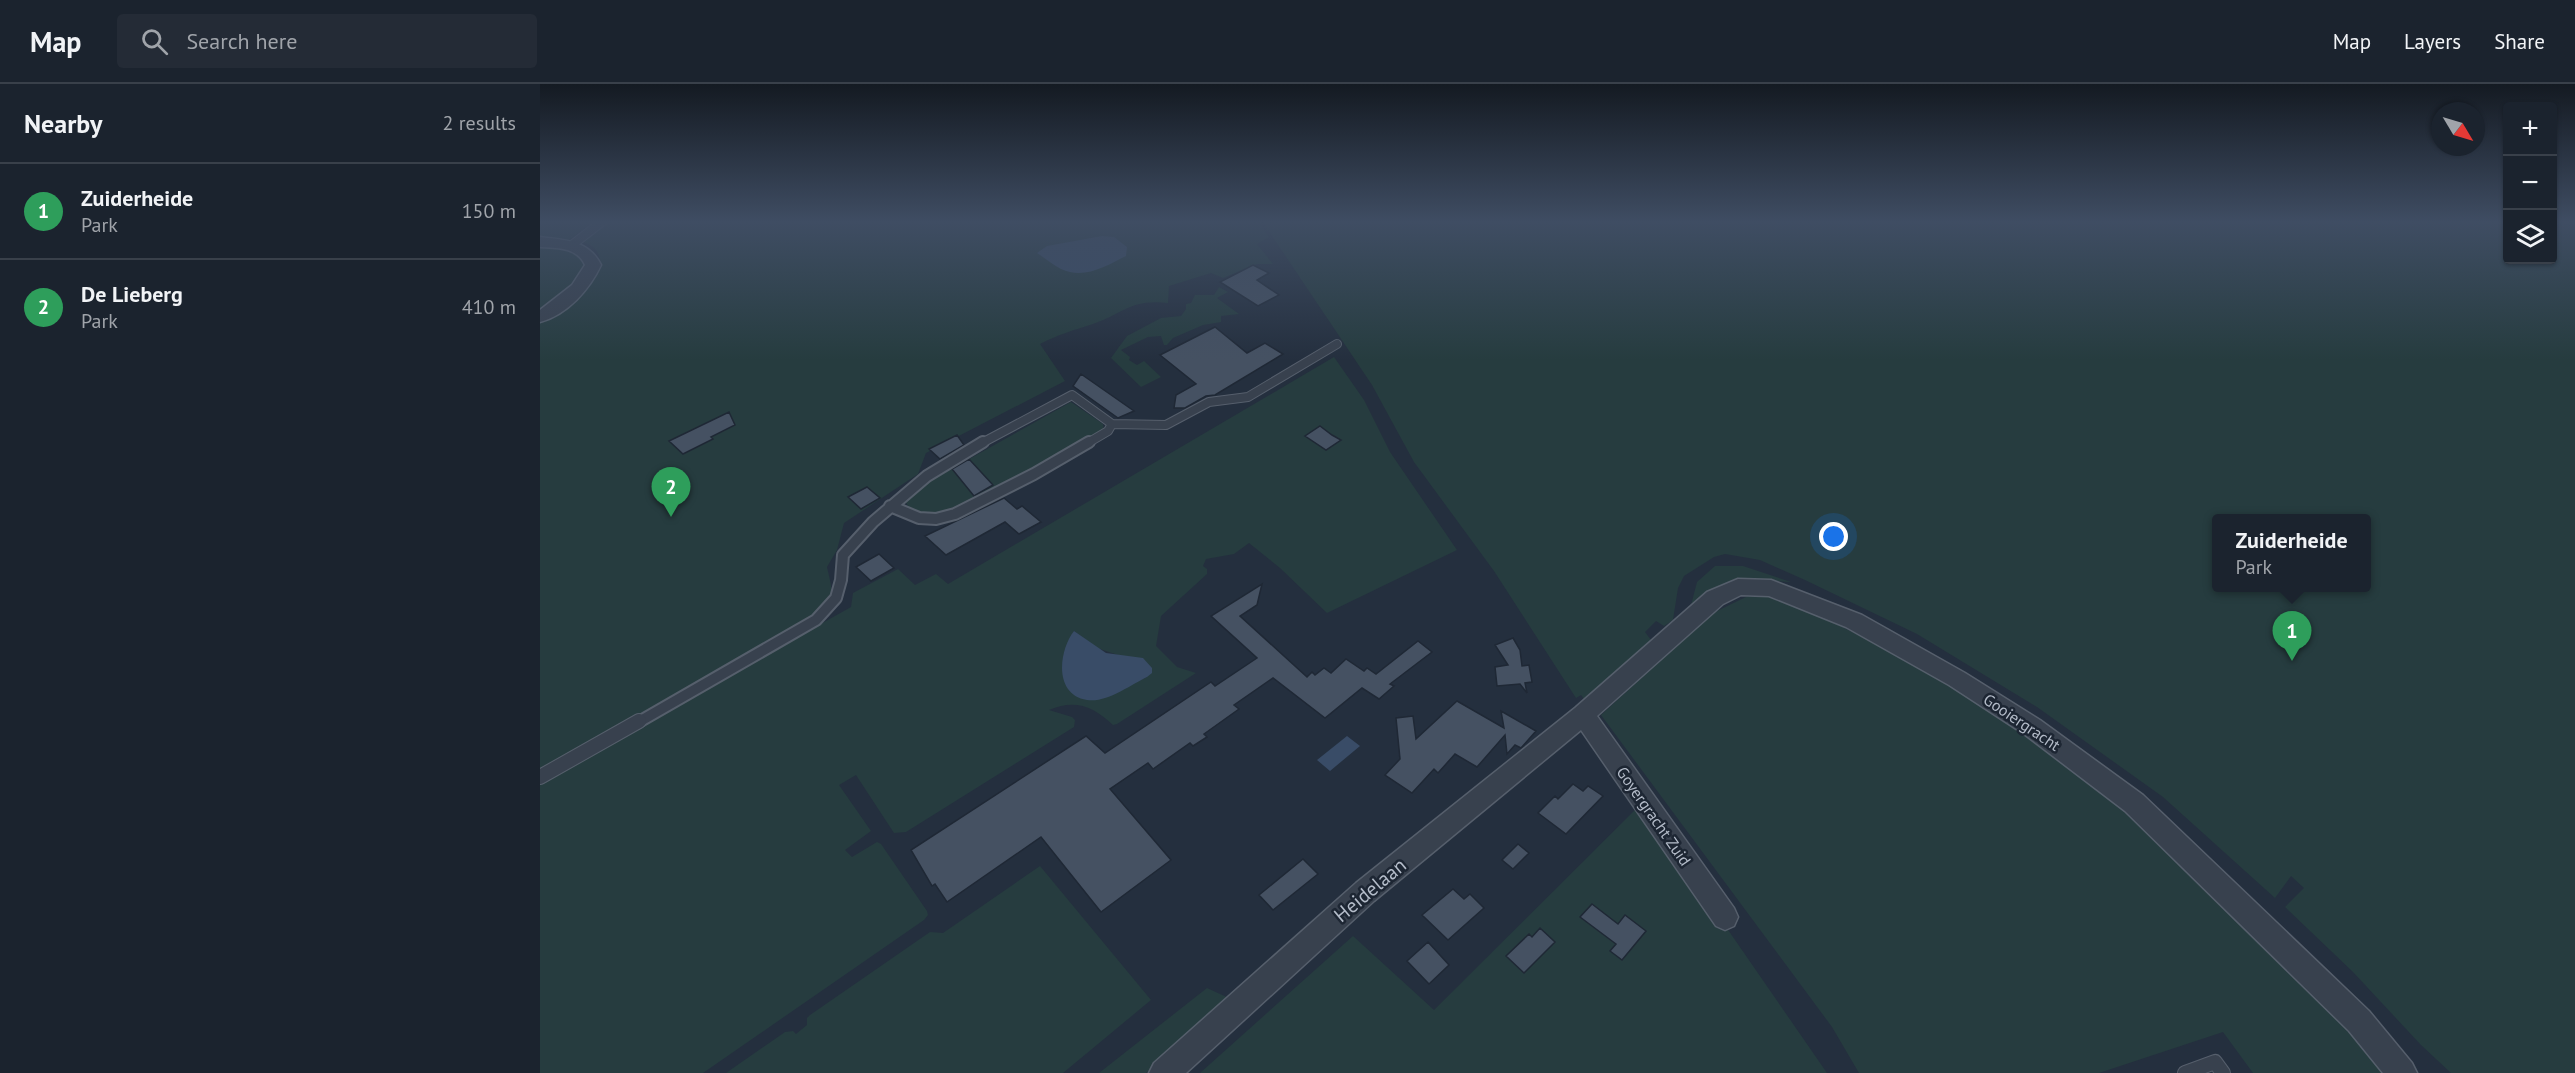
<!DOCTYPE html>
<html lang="en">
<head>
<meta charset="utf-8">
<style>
  :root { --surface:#1b232e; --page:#242b36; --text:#f1f3f6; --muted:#a0a4aa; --line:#39404a; --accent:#8ab4f8 }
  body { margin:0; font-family:"PT Sans",sans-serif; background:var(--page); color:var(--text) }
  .controls { position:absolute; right:18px; top:18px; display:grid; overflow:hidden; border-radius:6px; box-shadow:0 2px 4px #0004 }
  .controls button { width:54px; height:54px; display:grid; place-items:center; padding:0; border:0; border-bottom:2px solid var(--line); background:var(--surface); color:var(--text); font:30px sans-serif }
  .compass { position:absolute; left:1891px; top:18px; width:54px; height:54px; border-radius:50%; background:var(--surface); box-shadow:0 2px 4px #0004; rotate:128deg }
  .you { position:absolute; left:1294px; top:453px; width:21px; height:21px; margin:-15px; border:4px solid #fff; border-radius:50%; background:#1a73e8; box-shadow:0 0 0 9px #1a73e833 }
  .badge { display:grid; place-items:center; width:39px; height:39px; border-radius:50%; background:var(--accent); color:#fff; font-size:20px; font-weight:700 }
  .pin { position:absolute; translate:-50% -50px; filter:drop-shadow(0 2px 3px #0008) }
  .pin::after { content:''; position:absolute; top:32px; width:21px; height:18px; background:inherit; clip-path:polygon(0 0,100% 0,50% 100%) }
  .popup { position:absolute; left:1672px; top:430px; width:159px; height:78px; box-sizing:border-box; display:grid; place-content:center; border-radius:6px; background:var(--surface); filter:drop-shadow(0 2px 4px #0005); font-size:20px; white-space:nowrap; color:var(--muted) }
  .popup b { font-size:22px; color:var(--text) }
  .popup::after { content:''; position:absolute; left:50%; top:100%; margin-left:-12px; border:12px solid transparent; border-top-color:var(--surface) }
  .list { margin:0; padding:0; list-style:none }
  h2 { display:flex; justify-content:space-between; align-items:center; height:78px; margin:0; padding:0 24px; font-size:26px }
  h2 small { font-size:20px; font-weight:400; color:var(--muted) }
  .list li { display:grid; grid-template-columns:39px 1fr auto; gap:18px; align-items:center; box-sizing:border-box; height:96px; padding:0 24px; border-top:2px solid var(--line) }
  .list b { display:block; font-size:22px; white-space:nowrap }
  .list p { margin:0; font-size:20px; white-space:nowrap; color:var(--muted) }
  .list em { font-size:20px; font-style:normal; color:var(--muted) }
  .icon { flex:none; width:33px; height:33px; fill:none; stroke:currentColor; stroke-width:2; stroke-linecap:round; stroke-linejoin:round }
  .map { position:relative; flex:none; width:2035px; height:989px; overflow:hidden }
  header { display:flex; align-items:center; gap:36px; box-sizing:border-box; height:84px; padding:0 30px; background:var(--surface); border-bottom:2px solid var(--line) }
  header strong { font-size:28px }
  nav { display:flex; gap:33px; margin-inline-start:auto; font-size:21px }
  .search { width:420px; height:54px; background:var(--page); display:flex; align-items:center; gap:15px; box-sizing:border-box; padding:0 21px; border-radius:6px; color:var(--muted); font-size:22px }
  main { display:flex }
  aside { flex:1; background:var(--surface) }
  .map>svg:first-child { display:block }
</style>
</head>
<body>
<header>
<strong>Map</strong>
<div class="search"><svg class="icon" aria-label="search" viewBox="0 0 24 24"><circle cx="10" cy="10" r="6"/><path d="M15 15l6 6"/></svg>Search here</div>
<nav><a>Map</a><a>Layers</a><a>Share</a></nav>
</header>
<main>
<aside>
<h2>Nearby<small>2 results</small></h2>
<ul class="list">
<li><span class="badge" style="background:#2e9e5b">1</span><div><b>Zuiderheide</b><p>Park</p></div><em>150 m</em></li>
<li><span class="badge" style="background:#2e9e5b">2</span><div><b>De Lieberg</b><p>Park</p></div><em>410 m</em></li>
</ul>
</aside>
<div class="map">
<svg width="2035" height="989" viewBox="0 0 2035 989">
  <rect width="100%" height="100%" fill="#242f3e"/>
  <path fill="#263c3f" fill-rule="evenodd" d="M 0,137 L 53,137 L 29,156 L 0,152 Z
    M 67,137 L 718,137 L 729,153 L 717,160 L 733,180 L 717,180 L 683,194 L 671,189 L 629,202 L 628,219 C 590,215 585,229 553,240 C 534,246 517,251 500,260 L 525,297 L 386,369 L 378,390 L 304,439 L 297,466 L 287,483 C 291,501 296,512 283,528 L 0,688 L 0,237 C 17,225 69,198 59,172 C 56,163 50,160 42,158 Z
    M 722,137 L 1967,137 L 1968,176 L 2012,176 L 2013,137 L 2035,137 L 2035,989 L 1911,989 L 1881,961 L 1813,888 L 1745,823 L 1764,804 L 1751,792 L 1735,814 L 1623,713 L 1497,623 L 1377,550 L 1265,496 L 1220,476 L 1185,470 L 1174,473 L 1144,492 L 1138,504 L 1133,536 L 1124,542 L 1116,537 L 1105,548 L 1111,556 L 1047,619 L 1041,611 L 1036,614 L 954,487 L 874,378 L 832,301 ZM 1677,434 L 1827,434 L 1827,504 L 1677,504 Z
    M 0,162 C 16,162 39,165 45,181 L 37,198 L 0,228 Z
    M 679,203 L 688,208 L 677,214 L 699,230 L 681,232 L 681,238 L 663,241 L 633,254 L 627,261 L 624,261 L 621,252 L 608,253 L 581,266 L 590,273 L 589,276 L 597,281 L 604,277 L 621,293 L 601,303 L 571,274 L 587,252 L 621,234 L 641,232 L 646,225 L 646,220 L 651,219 L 655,211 L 674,211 Z
    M 794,273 L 824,316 L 850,368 L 917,466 L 787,529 L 740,484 L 709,459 L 694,470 L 666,475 L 663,482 L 667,485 L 667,490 L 621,532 L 616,562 L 637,583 L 656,589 L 577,640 L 573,641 C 553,622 535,615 509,626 L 532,633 L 535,636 L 534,643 L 366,748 L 354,749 L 316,691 L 299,701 L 331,747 L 305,766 L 312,773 L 337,758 L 341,760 L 387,827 L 388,831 L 384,836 L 163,989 L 0,989 L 0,698 L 311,523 L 313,509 L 358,485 L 375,501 L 396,490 L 408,500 ZM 534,547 L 557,564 L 581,572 L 607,593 L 561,615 L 537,612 L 528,602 L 526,564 Z
    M 531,318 L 563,340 L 564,347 L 554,355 L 398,433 L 370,425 L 365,417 L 390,397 Z
    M 1175,482 L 1203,482 L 1251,498 L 1211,496 L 1150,525 L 1157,498 Z
    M 1226,510 L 1266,525 L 1459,621 L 1683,806 L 1849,989 L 1713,989 L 1683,948 L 1559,989 L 1319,989 L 1292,943 L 1061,631 L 1173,529 L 1208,512 Z
    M 1101,720 L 1287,989 L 660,989 L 813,852 L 894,926 Z
    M 500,782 L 611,916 L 523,989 L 186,989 L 245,948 L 253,947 L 256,950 L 267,941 L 267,934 L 270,931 L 390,848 L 403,849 Z
    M 667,904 L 691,915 L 606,989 L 559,989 Z"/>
  <path fill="#394c67" d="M 562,152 L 574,153 L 587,163 L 586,172 C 566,182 544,196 521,185 C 513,181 505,174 497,169 L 507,162 Z
    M 534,547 L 566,569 L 603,574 L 612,584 L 612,589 L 607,593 C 590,601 567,619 547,616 C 513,611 519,566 534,547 Z
    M 807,652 L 820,662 L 790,687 L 777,676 Z"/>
  <path fill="#455162" stroke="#1f2835" stroke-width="1.5" d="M 713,181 L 729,189 L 717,196 L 739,211 L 718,222 L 680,198 Z
    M 675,243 L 707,269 L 725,259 L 743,270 L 675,311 L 666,312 L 645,324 L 634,324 L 636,311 L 656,300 L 620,271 Z
    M 541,290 L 594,327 L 578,334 L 533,302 Z
    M 189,328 L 195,341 L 171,353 L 173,355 L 143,370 L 129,357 Z
    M 780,342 L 792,351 L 801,356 L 786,366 L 765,352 Z
    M 417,351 L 424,361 L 400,375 L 389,365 Z
    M 429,375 L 453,401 L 434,412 L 412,385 Z
    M 327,403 L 340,414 L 321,425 L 308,413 Z
    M 464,414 L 477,425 L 482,422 L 501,438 L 479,450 L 465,438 L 406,471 L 385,452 Z
    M 339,470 L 354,484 L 331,497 L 316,483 Z
    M 722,500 L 717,521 L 700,532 L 767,593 L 772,588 L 775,591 L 784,584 L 791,589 L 806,575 L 824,587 L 827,584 L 836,590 L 878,557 L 892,568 L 850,600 L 854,602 L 839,615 L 822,604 L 785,634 L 733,594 L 694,621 L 699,625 L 664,650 L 667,653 L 653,662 L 650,659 L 613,685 L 608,679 L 570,705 L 631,776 L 561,828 L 501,753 L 407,818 L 395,800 L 392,802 L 371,766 L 546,652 L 565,669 L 671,598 L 675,602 L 717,574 L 671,532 Z
    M 973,554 L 980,566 L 982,582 L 989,581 L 992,598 L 985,599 L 987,609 L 980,600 L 957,602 L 955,583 L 968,581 L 955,561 Z
    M 917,617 L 964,644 L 961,627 L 996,647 L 981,664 L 975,661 L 967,670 L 965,651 L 937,683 L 915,670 L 898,689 L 894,685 L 872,709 L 845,691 L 860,675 L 856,634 L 873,632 L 876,655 Z
    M 1033,700 L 1043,707 L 1048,702 L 1063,712 L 1026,750 L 998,729 L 1015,712 L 1018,715 Z
    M 978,760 L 989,769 L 973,785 L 962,776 Z
    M 763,775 L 778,790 L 733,826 L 719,811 Z
    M 913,805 L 924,815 L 930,810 L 944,824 L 908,856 L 882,831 Z
    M 1052,820 L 1078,840 L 1085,831 L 1106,847 L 1082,876 L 1070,867 L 1076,860 L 1040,833 Z
    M 1000,844 L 1015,858 L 984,889 L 966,872 L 989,850 L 992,853 Z
    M 888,858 L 909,881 L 889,900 L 867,877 Z"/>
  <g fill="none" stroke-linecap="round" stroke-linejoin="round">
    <defs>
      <path id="service-far2" d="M 32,161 L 63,137
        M 440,360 L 532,311 L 572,340 L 626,341 L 669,318 L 708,313 L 797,260
        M 546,360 L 568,347 L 572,340"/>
      <path id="service-far1" d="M 350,422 L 379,434 L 396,435 L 415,430 L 494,390 L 549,358
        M 97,639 L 276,536 L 296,514 L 301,496 L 303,471 L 333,438 L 387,392 L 443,358"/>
      <path id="service" d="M 0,693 L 99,637
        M 1645,989 L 1675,978 L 1683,989"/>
      <path id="minor" d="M 0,153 C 24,156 49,156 61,181 C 50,205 27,231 0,238 L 0,226 L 32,201 L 45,181 C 37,163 17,164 0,163 Z
        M 1198,495 L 1231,496 L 1322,531 L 1425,589 L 1500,636 L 1603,711 L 1829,927 L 1872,979 L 1877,989 L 1843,989 L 1809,947 L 1585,727 L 1484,650 L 1409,601 L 1306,543 L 1229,512 L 1201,511 L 1183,520 L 1057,632 L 1194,824 L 1198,833 L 1194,842 L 1185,846 L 1176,842 L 1041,646 L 834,817 L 646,989 L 609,989 L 614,979 L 816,799 L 1035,624 L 1167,508 Z"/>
    </defs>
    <use href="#service-far2" stroke="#565f6c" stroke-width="10"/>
    <use href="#service-far1" stroke="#565f6c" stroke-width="14"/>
    <use href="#service" stroke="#565f6c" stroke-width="16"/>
    <use href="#minor" stroke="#565f6c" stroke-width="3"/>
    <use href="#service-far2" stroke="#38414e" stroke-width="8"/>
    <use href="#service-far1" stroke="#38414e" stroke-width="10"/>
    <use href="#service" stroke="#38414e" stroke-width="14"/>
    <use href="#minor" fill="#38414e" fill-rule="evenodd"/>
  </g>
  <linearGradient id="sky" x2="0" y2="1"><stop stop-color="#141a22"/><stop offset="0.5" stop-color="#3f4d63"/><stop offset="1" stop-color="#3f4d63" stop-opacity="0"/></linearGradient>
  <rect width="2035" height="276" fill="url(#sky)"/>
  <g text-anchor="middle" stroke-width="5" stroke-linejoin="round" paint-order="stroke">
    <g font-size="16" fill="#b4bcc9" stroke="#1d2633">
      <text transform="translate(1482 638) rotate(34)" y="6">Gooiergracht</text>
      <text transform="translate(1114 732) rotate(55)" y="6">Goyergracht Zuid</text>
    </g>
    <g font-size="20" fill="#b4bcc9" stroke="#1d2633">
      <text transform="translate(830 806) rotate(-40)" y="7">Heidelaan</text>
    </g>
  </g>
</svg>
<div class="controls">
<button>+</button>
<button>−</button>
<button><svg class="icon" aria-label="layers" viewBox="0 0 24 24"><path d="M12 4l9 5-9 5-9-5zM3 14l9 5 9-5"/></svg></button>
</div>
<svg class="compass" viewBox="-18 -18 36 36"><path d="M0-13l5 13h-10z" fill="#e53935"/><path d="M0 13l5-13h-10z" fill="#a0a4aa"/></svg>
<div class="you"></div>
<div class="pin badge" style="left:1752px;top:577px;background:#2e9e5b">1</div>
<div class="popup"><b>Zuiderheide</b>Park</div>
<div class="pin badge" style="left:131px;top:433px;background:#2e9e5b">2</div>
</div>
</main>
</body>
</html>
